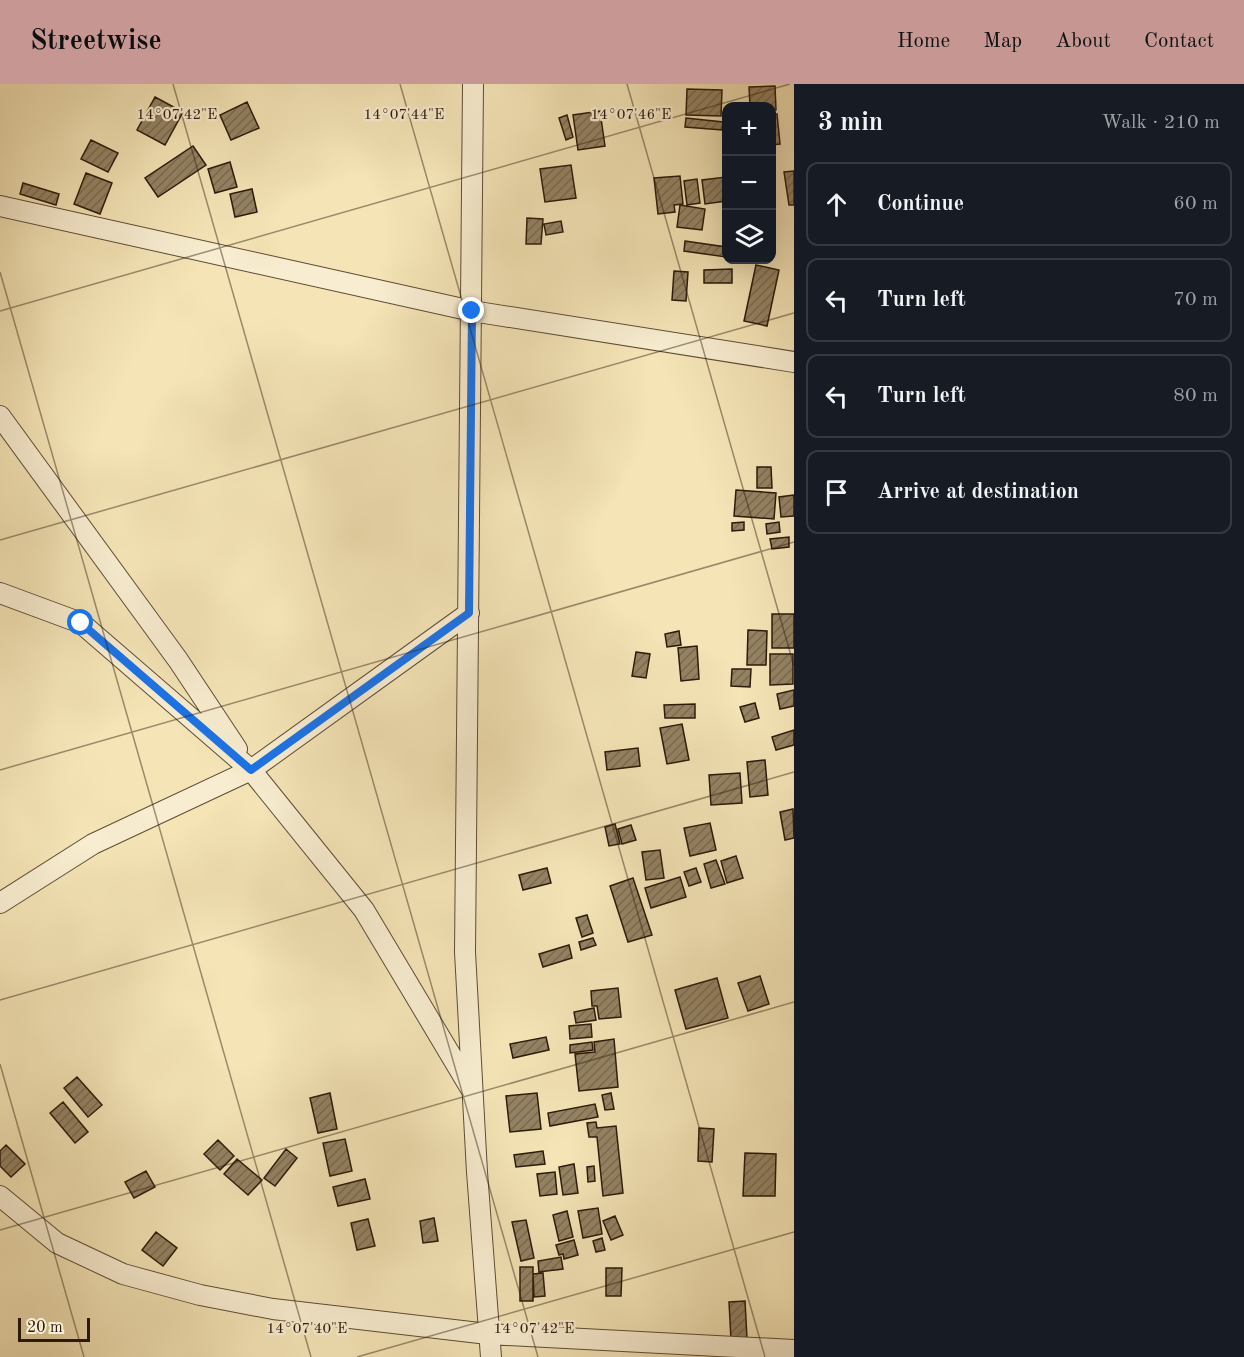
<!DOCTYPE html>
<html lang="en">
<head>
<meta charset="utf-8">
<style>
  :root { --surface:#171b24; --page:#242831; --text:#f1f3f6; --muted:#9ea1a6; --line:#363941; --accent:#c59692 }
  body { margin:0; font-family:"Old Standard TT",serif; background:var(--page); color:var(--text) }
  .controls { position:absolute; right:18px; top:18px; display:grid; overflow:hidden; border-radius:12px; box-shadow:0 6px 24px #0002 }
  .controls button { width:54px; height:54px; display:grid; place-items:center; padding:0; border:0; border-bottom:2px solid var(--line); background:var(--surface); color:var(--text); font:30px sans-serif }
  .scale { position:absolute; left:18px; bottom:15px; width:72px; box-sizing:border-box; padding-left:6px; border:3px solid #2c1a0a; border-top:0; font-size:16px; line-height:21px; white-space:nowrap; color:#2c1a0a; -webkit-text-stroke:4px #f8edd0; paint-order:stroke }
  .stop { position:absolute; width:18px; height:18px; margin:-14px; border:4px solid #1a73e8; border-radius:50%; background:#fff }
  .stop.end { background:#1a73e8; border-color:#fff; box-shadow:0 2px 6px #0008 }
  .list { margin:0; padding:0; list-style:none }
  h2 { display:flex; justify-content:space-between; align-items:center; height:78px; margin:0; padding:0 24px; font-size:26px }
  h2 small { font-size:20px; font-weight:400; color:var(--muted) }
  .list li { display:grid; grid-template-columns:39px 1fr auto; gap:18px; align-items:center; box-sizing:border-box; height:84px; margin:0 12px 12px; padding:0 12px; border:2px solid var(--line); border-radius:12px }
  .list b { display:block; font-size:22px; white-space:nowrap }
  .list em { font-size:20px; font-style:normal; color:var(--muted) }
  .icon { flex:none; width:33px; height:33px; fill:none; stroke:currentColor; stroke-width:2; stroke-linecap:round; stroke-linejoin:round }
  .map { position:relative; flex:none; width:794px; height:1273px; overflow:hidden }
  header { display:flex; align-items:center; gap:36px; box-sizing:border-box; height:84px; padding:0 30px; background:var(--accent); color:#111 }
  header strong { font-size:28px }
  nav { display:flex; gap:33px; margin-inline-start:auto; font-size:21px }
  main { display:flex }
  aside { flex:1; background:var(--surface) }
  .map>svg:first-child { display:block }
</style>
</head>
<body>
<header>
<strong>Streetwise</strong>
<nav><a>Home</a><a>Map</a><a>About</a><a>Contact</a></nav>
</header>
<main>
<div class="map">
<svg width="794" height="1273" viewBox="0 0 794 1273">
  <defs>
    <pattern id="building-hatch" width="6" height="6" patternUnits="userSpaceOnUse" patternTransform="scale(1.5)"><rect width="6" height="6" fill="#948363"/><path d="M-1 1l2-2M0 6l6-6M5 7l2-2" fill="none" stroke="#796a50"/></pattern>
  </defs>
  <rect width="100%" height="100%" fill="#f4e4b6"/>
  <filter id="stains"><feTurbulence type="fractalNoise" baseFrequency=".00333" numOctaves="4"/><feColorMatrix values="0 0 0 0 .2 0 0 0 0 .09 0 0 0 0 .02 0 0 0 .5 -.17"/></filter>
  <radialGradient id="worn" r=".72"><stop offset=".6" stop-color="#630" stop-opacity="0"/><stop offset="1" stop-color="#630" stop-opacity=".3"/></radialGradient>
  <path fill="url(#building-hatch)" stroke="#2c1a0a" stroke-width="1.5" d="M 775,2 L 776,26 L 772,27 L 772,22 L 750,22 L 749,3 Z
    M 687,5 L 722,6 L 721,32 L 686,31 Z
    M 155,13 L 183,28 L 165,61 L 137,46 Z
    M 247,18 L 259,44 L 231,56 L 220,31 Z
    M 600,27 L 605,62 L 578,66 L 573,31 Z
    M 777,30 L 780,60 L 772,61 L 772,31 Z
    M 567,31 L 573,53 L 566,56 L 559,34 Z
    M 686,34 L 723,38 L 722,46 L 685,43 Z
    M 91,56 L 118,69 L 108,88 L 81,75 Z
    M 193,62 L 206,81 L 158,113 L 145,94 Z
    M 230,78 L 237,103 L 215,109 L 208,85 Z
    M 571,81 L 576,114 L 545,118 L 540,85 Z
    M 794,87 L 794,121 L 789,121 L 784,88 Z
    M 86,89 L 112,99 L 100,130 L 74,120 Z
    M 680,92 L 683,120 L 674,121 L 675,128 L 658,130 L 654,94 Z
    M 726,93 L 726,117 L 705,120 L 702,96 Z
    M 697,95 L 700,119 L 687,121 L 684,97 Z
    M 23,99 L 59,110 L 56,121 L 20,110 Z
    M 252,105 L 257,128 L 235,133 L 230,110 Z
    M 680,121 L 705,125 L 702,146 L 677,143 Z
    M 527,134 L 543,135 L 541,160 L 526,160 Z
    M 561,137 L 563,148 L 546,151 L 544,140 Z
    M 685,157 L 726,163 L 726,173 L 684,167 Z
    M 756,181 L 779,186 L 767,242 L 744,237 Z
    M 732,185 L 732,199 L 704,199 L 704,186 Z
    M 674,187 L 688,188 L 686,217 L 672,216 Z
    M 757,383 L 771,383 L 772,404 L 757,404 Z
    M 736,406 L 776,409 L 774,435 L 734,432 Z
    M 794,411 L 794,432 L 781,433 L 779,413 Z
    M 744,438 L 744,446 L 732,447 L 732,439 Z
    M 779,438 L 780,448 L 767,450 L 766,440 Z
    M 789,453 L 789,463 L 772,465 L 770,455 Z
    M 772,530 L 794,530 L 794,564 L 772,564 Z
    M 748,546 L 767,547 L 766,581 L 747,581 Z
    M 679,547 L 681,561 L 667,563 L 665,550 Z
    M 697,562 L 699,595 L 681,597 L 678,564 Z
    M 636,568 L 650,570 L 646,594 L 632,592 Z
    M 770,570 L 793,570 L 793,600 L 770,601 Z
    M 732,585 L 751,585 L 750,603 L 731,602 Z
    M 794,606 L 794,622 L 780,625 L 777,610 Z
    M 755,619 L 759,634 L 745,638 L 740,623 Z
    M 695,620 L 695,634 L 665,634 L 664,621 Z
    M 682,640 L 689,676 L 667,680 L 660,644 Z
    M 794,646 L 794,661 L 776,666 L 772,653 Z
    M 638,664 L 640,682 L 607,686 L 605,668 Z
    M 765,676 L 768,711 L 750,713 L 747,678 Z
    M 740,689 L 742,719 L 711,721 L 709,691 Z
    M 793,725 L 794,754 L 785,756 L 780,728 Z
    M 710,739 L 716,766 L 690,772 L 684,744 Z
    M 615,740 L 620,760 L 609,762 L 605,743 Z
    M 631,741 L 636,756 L 622,760 L 618,745 Z
    M 660,766 L 664,794 L 646,796 L 642,768 Z
    M 736,772 L 743,794 L 727,799 L 721,777 Z
    M 716,776 L 725,800 L 711,804 L 704,780 Z
    M 547,784 L 551,799 L 523,806 L 519,791 Z
    M 696,784 L 701,798 L 689,802 L 684,788 Z
    M 680,793 L 686,813 L 651,824 L 645,804 Z
    M 633,794 L 652,851 L 628,858 L 610,802 Z
    M 587,831 L 593,849 L 582,853 L 576,834 Z
    M 593,854 L 596,861 L 581,866 L 579,858 Z
    M 569,861 L 572,874 L 543,883 L 539,870 Z
    M 760,892 L 769,920 L 748,927 L 738,899 Z
    M 717,894 L 728,934 L 686,945 L 675,906 Z
    M 618,904 L 621,933 L 599,935 L 597,922 L 592,922 L 591,907 Z
    M 594,924 L 596,936 L 576,939 L 574,928 Z
    M 591,940 L 592,953 L 570,955 L 569,942 Z
    M 546,953 L 549,966 L 513,974 L 510,960 Z
    M 614,955 L 618,1003 L 579,1007 L 575,970 L 595,968 L 594,958 Z
    M 592,958 L 593,966 L 570,969 L 570,961 Z
    M 77,993 L 102,1021 L 88,1033 L 64,1004 Z
    M 330,1009 L 337,1045 L 318,1049 L 310,1014 Z
    M 537,1009 L 541,1045 L 510,1048 L 506,1012 Z
    M 611,1009 L 614,1025 L 605,1026 L 602,1011 Z
    M 63,1018 L 88,1048 L 75,1059 L 50,1029 Z
    M 595,1020 L 598,1033 L 550,1042 L 548,1029 Z
    M 596,1038 L 597,1044 L 616,1042 L 623,1109 L 603,1112 L 597,1053 L 589,1053 L 587,1039 Z
    M 699,1044 L 714,1045 L 712,1078 L 698,1077 Z
    M 345,1055 L 352,1087 L 330,1092 L 323,1059 Z
    M 218,1056 L 234,1072 L 220,1086 L 204,1070 Z
    M 6,1061 L 25,1080 L 11,1093 L 0,1082 L 0,1067 Z
    M 286,1065 L 297,1074 L 275,1102 L 264,1094 Z
    M 543,1067 L 545,1080 L 516,1083 L 514,1071 Z
    M 745,1069 L 776,1070 L 775,1112 L 743,1112 Z
    M 237,1075 L 262,1096 L 248,1111 L 224,1090 Z
    M 574,1080 L 578,1109 L 563,1111 L 559,1083 Z
    M 594,1082 L 595,1097 L 588,1098 L 587,1083 Z
    M 146,1087 L 155,1103 L 134,1114 L 125,1098 Z
    M 555,1088 L 557,1110 L 540,1112 L 537,1090 Z
    M 365,1095 L 370,1115 L 338,1122 L 333,1103 Z
    M 598,1124 L 602,1150 L 583,1154 L 578,1127 Z
    M 567,1127 L 573,1153 L 559,1157 L 553,1131 Z
    M 615,1132 L 623,1151 L 611,1156 L 603,1137 Z
    M 434,1134 L 438,1157 L 423,1159 L 420,1137 Z
    M 368,1135 L 375,1162 L 357,1166 L 351,1139 Z
    M 526,1136 L 534,1174 L 521,1177 L 512,1138 Z
    M 156,1148 L 177,1164 L 163,1182 L 142,1166 Z
    M 602,1154 L 605,1166 L 596,1168 L 593,1157 Z
    M 574,1156 L 578,1171 L 564,1175 L 563,1170 L 559,1171 L 556,1161 Z
    M 561,1173 L 563,1185 L 539,1188 L 538,1177 Z
    M 520,1183 L 533,1183 L 533,1217 L 520,1217 Z
    M 606,1184 L 622,1184 L 621,1212 L 606,1212 Z
    M 543,1189 L 545,1212 L 534,1213 L 533,1190 Z
    M 745,1217 L 747,1254 L 731,1256 L 729,1218 Z"/>
  <g fill="none" stroke-linecap="round" stroke-linejoin="round">
    <defs>
      <path id="street" d="M 473,0 L 465,868 L 477,1088 L 491,1273
        M 0,122 L 472,227 L 794,278
        M 0,332 L 178,576 L 237,665
        M 0,509 L 81,539 L 251,686 L 364,826 L 471,1005
        M 0,819 L 93,760 L 251,686 L 469,529
        M 0,1112 L 57,1159 L 123,1190 L 200,1211 L 273,1225 L 488,1250 L 794,1266"/>
    </defs>
    <use href="#street" stroke="#5e4c35" stroke-width="22"/>
    <use href="#street" stroke="#f8edd0" stroke-width="20"/>
  </g>
  <g fill="none" stroke-linecap="round" stroke-linejoin="round">
    <path stroke="#1a73e8" stroke-width="8" d="M 81,539 L 251,686 L 469,529 L 472,227"/>
  </g>
  <path fill="none" stroke="#2c1a0a" stroke-width="1.5" stroke-opacity="0.45" d="M 173,0 L 538,1273M 400,0 L 765,1273M 627,0 L 794,582M 0,188 L 311,1273M 0,227 L 790,0M 0,456 L 794,229M 0,686 L 794,458M 0,916 L 794,688M 0,980 L 84,1273M 0,1146 L 794,918M 357,1273 L 794,1148"/>
  <g font-size="15" text-anchor="middle" fill="#2c1a0a" stroke="#f8edd0" stroke-width="4.5" stroke-linejoin="round" paint-order="stroke">
    <text x="177" y="35">14°07'42"E</text>
    <text x="404" y="35">14°07'44"E</text>
    <text x="631" y="35">14°07'46"E</text>
    <text x="307" y="1249">14°07'40"E</text>
    <text x="534" y="1249">14°07'42"E</text>
  </g>
  <rect width="100%" height="100%" filter="url(#stains)"/>
  <rect width="100%" height="100%" fill="url(#worn)"/>
</svg>
<div class="controls">
<button>+</button>
<button>−</button>
<button><svg class="icon" aria-label="layers" viewBox="0 0 24 24"><path d="M12 4l9 5-9 5-9-5zM3 14l9 5 9-5"/></svg></button>
</div>
<div class="scale">20 m</div>
<div class="stop" style="left:81px;top:539px"></div>
<div class="stop end" style="left:472px;top:227px"></div>
</div>
<aside>
<h2>3 min<small>Walk · 210 m</small></h2>
<ul class="list">
<li><svg class="icon" aria-label="ahead" viewBox="0 0 24 24"><path d="M12 20V5M6 11l6-6 6 6"/></svg><div><b>Continue</b></div><em>60 m</em></li>
<li><svg class="icon" aria-label="left" viewBox="0 0 24 24"><path d="M17 20v-9H6M10 6l-5 5 5 5"/></svg><div><b>Turn left</b></div><em>70 m</em></li>
<li><svg class="icon" aria-label="left" viewBox="0 0 24 24"><path d="M17 20v-9H6M10 6l-5 5 5 5"/></svg><div><b>Turn left</b></div><em>80 m</em></li>
<li><svg class="icon" aria-label="arrive" viewBox="0 0 24 24"><path d="M6 21V4h12l-3 4 3 4H6"/></svg><div><b>Arrive at destination</b></div></li>
</ul>
</aside>
</main>
</body>
</html>
